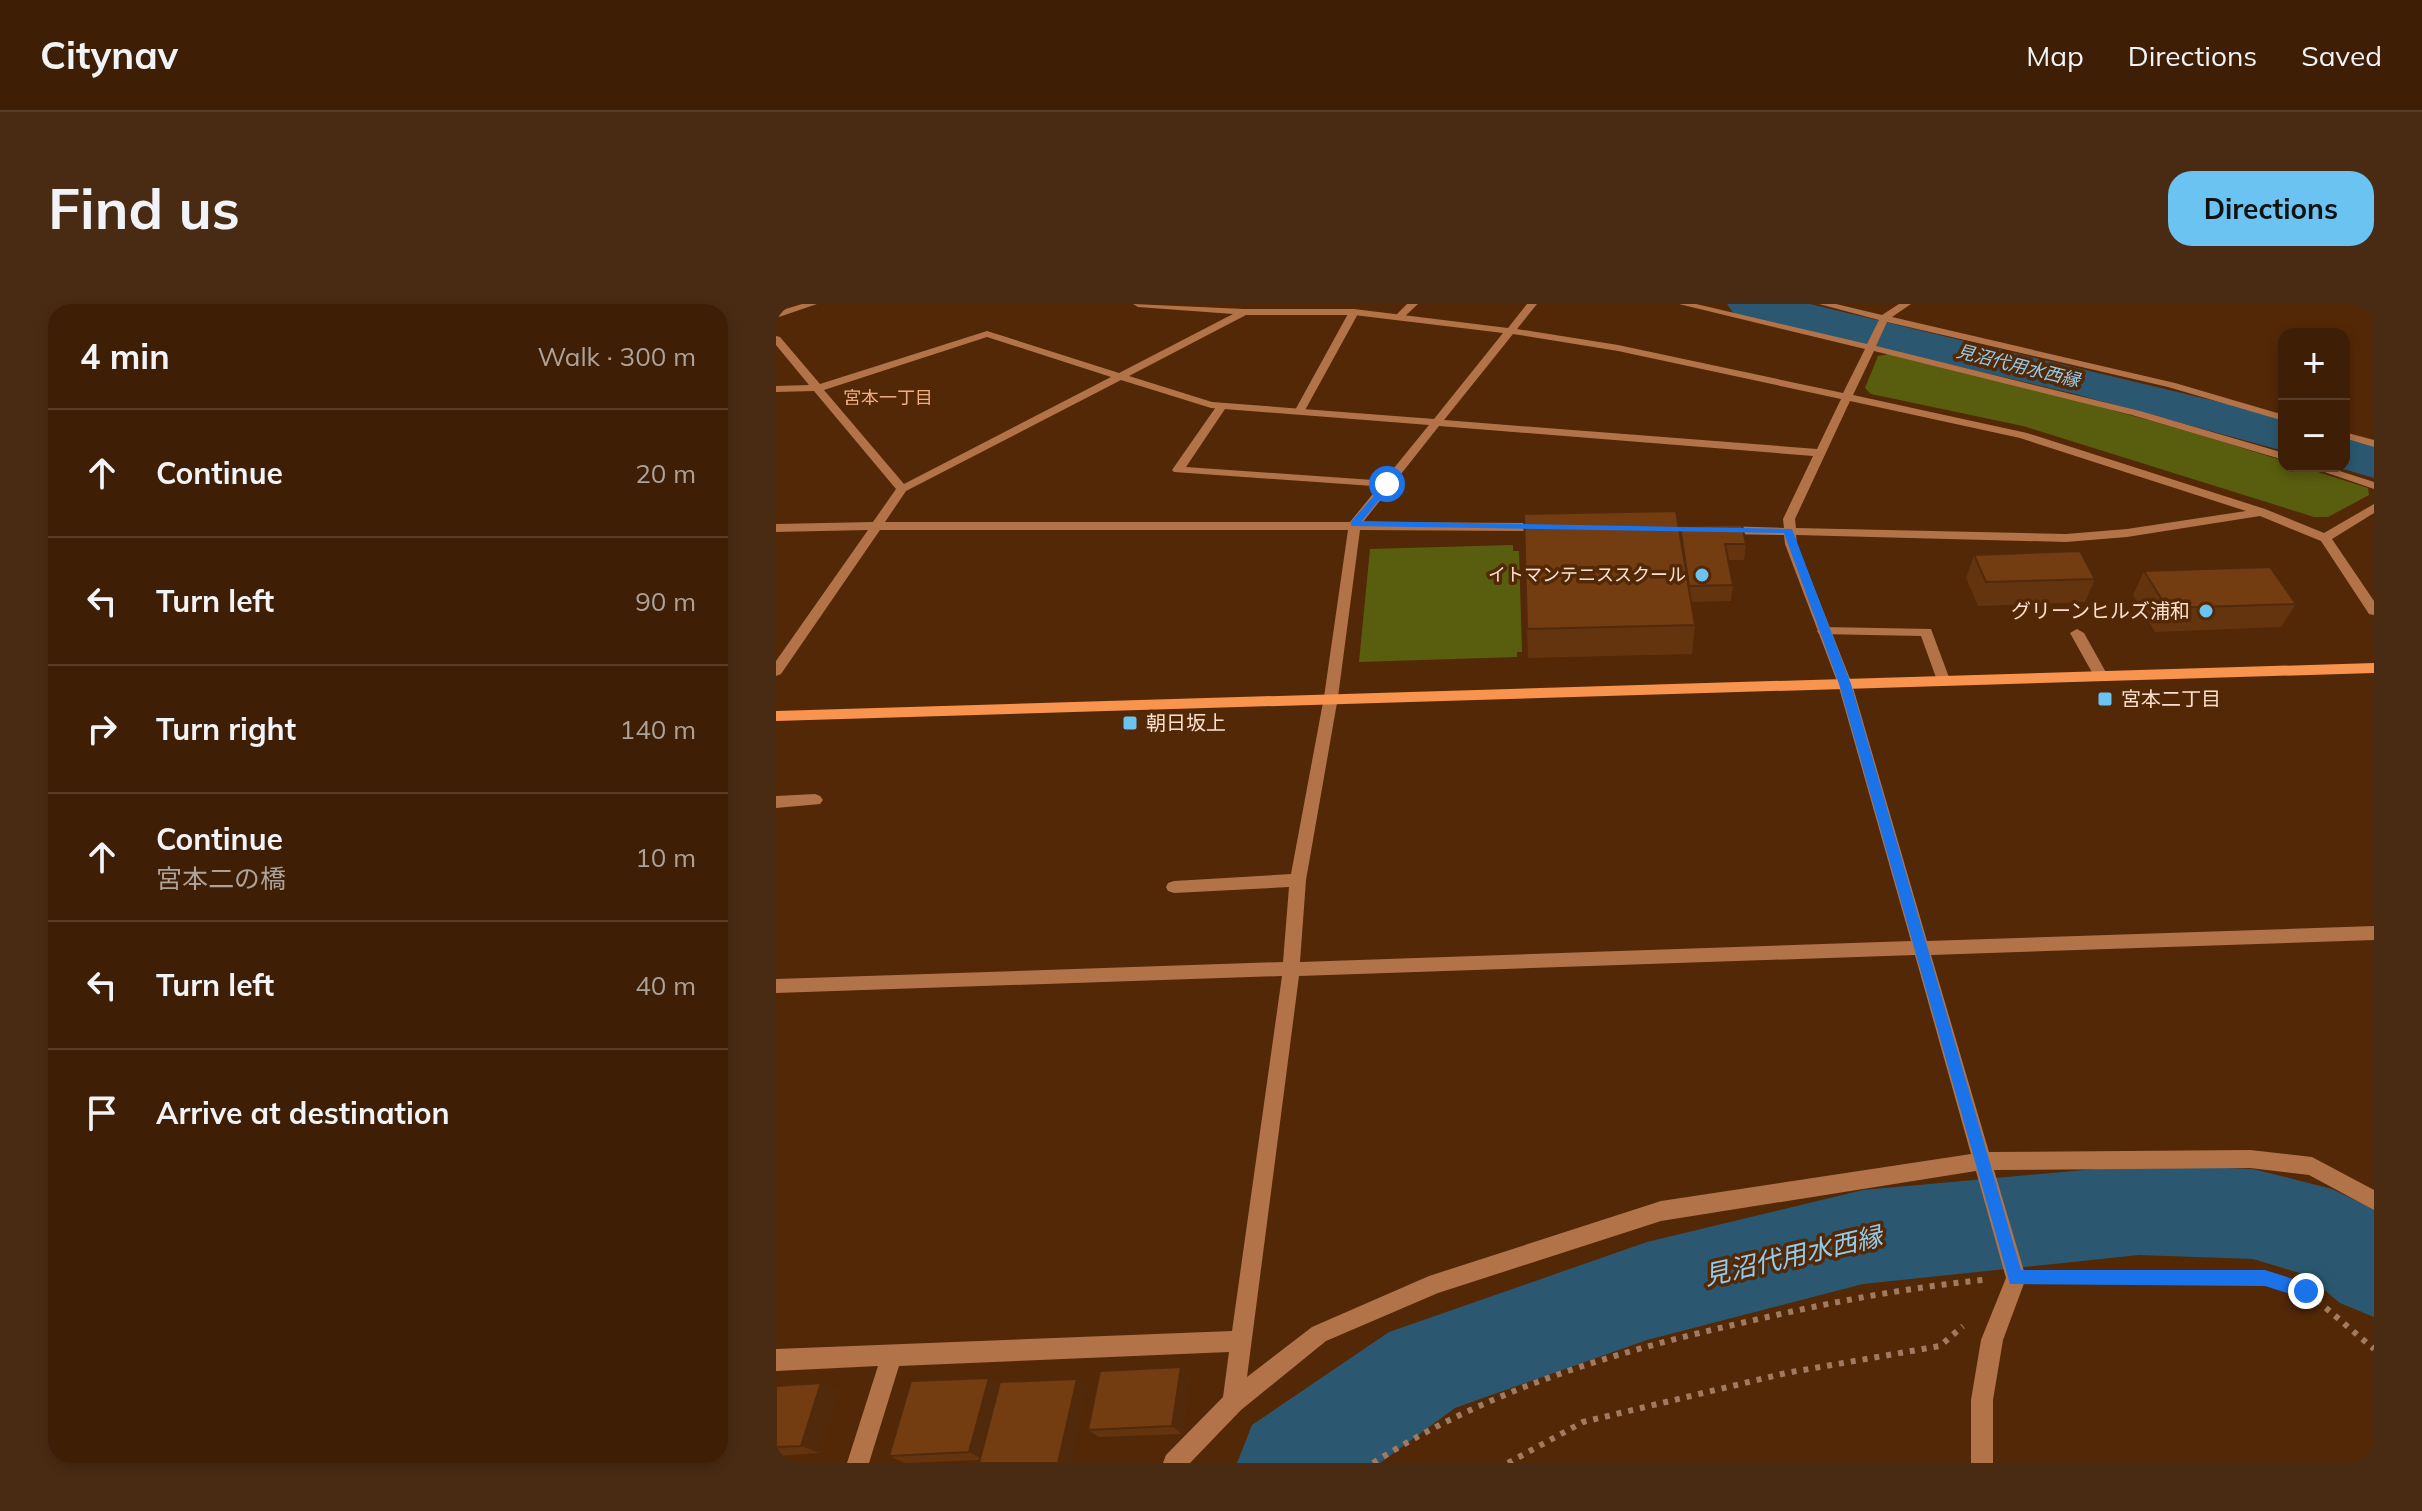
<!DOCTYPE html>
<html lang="en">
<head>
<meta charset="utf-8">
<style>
  :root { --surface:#3e1e05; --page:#492b13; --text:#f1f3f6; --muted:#ada29a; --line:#573c27; --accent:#6bc3f2 }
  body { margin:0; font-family:Mulish,"Noto Sans JP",sans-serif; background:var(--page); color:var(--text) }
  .controls { position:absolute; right:24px; top:24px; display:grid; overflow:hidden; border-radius:16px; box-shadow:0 4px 12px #0003 }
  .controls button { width:72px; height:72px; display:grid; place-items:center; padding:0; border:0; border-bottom:2px solid var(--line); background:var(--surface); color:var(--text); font:40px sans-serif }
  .stop { position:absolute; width:24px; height:24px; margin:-18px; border:6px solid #1a73e8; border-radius:50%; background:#fff }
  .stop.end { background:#1a73e8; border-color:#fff; box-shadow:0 2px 8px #0008 }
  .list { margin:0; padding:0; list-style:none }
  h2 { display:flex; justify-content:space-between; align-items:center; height:104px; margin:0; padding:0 32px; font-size:34px }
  h2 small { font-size:26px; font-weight:400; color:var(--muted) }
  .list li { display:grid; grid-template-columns:52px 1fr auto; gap:24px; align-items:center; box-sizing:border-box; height:128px; padding:0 32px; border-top:2px solid var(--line) }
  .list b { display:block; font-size:30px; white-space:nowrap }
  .list p { margin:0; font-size:26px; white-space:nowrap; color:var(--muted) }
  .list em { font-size:26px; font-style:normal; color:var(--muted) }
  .icon { flex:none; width:44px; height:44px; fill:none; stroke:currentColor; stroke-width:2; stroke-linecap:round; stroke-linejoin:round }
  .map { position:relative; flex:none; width:1598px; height:1159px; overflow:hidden; border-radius:24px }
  header { display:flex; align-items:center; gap:48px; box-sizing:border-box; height:112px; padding:0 40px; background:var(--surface); border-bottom:2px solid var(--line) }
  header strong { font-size:38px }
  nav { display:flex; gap:44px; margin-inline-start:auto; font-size:28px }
  .intro { display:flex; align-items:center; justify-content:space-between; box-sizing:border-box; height:192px; padding:0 48px }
  h1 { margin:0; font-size:56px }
  .button { padding:20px 36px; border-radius:24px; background:var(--accent); color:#111; font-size:28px; font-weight:700 }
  main { display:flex; gap:48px; padding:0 48px }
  aside { flex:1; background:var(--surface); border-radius:24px; box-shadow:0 4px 12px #0003 }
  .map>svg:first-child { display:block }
</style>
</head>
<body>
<header>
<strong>Citynav</strong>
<nav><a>Map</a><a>Directions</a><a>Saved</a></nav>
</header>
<div class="intro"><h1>Find us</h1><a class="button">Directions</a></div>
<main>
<aside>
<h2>4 min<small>Walk · 300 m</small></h2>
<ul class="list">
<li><svg class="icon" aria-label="ahead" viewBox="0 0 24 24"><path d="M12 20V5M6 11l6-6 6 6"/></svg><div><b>Continue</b></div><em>20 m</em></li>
<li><svg class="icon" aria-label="left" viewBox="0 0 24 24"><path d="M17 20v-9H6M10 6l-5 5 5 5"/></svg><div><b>Turn left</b></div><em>90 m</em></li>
<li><svg class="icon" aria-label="right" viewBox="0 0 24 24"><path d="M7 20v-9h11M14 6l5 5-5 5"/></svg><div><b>Turn right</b></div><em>140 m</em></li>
<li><svg class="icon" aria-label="ahead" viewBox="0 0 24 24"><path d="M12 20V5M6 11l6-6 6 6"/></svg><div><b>Continue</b><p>宮本二の橋</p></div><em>10 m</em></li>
<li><svg class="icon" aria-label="left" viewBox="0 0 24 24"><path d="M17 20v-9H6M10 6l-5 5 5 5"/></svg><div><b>Turn left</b></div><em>40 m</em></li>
<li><svg class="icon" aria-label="arrive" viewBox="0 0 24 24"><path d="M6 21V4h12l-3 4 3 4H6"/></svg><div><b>Arrive at destination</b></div></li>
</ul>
</aside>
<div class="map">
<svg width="1598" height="1159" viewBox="0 0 1598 1159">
  <rect width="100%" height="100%" fill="#532807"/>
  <path fill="#595e0e" d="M 1113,50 C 1245,81 1378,115 1508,157 L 1508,162 L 1523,162 L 1592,184 L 1593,191 L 1552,213 L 1538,213 L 1247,122 L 1095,90 L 1089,84 L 1102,52 Z
    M 737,241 L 737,247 L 743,247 L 746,348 L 741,348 L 741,353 L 583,358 L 594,245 Z"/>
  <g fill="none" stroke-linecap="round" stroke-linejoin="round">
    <path fill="#2b5870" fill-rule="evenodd" d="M 951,0 L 1034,0 L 1460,102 L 1508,115 L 1508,147 L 1295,89 L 958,10 Z
      M 1568,132 L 1598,140 L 1598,174 L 1557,162 L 1568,162 Z
      M 1363,861 L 1477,865 L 1556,885 L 1598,905 L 1598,1013 L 1564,999 L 1530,971 L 1477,955 L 1363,951 L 1087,980 L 871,1036 L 679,1104 L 604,1159 L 461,1159 L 476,1121 L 613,1028 L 871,938 L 1087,886 Z"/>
    <path stroke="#a07b62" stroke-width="6" stroke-dasharray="5 7" stroke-linecap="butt" d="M 1270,974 L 1489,974 L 1530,987 L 1598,1045
      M 597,1159 C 716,1084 838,1048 974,1017 C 1051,999 1128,984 1207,976
      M 732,1159 L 807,1118 L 1010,1069 L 1164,1042 L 1187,1022"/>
    <path fill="#b27349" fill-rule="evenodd" d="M 631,0 L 642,0 L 627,14 L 621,14 L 621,10 Z
      M 578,5 L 583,8 L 528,108 L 519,110 L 518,108 L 573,8 Z
      M 446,99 L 451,102 L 410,163 L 611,177 L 617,180 L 611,183 L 398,168 L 396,166 L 442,100 Z
      M 1048,323 L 1155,325 L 1174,376 L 1167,381 L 1162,379 L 1145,332 L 1043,330 L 1041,327 Z
      M 1301,325 L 1308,329 L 1332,372 L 1330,375 L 1320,375 L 1318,372 L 1294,329 Z"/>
    <path fill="#b27349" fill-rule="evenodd" d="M 26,0 L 41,0 L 0,14 L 0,8 Z
      M 357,0 L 468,5 L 578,5 L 732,24 L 751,0 L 761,0 L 741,25 L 842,41 L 1067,89 L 1089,45 L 903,0 L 920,0 L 1091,40 L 1103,16 L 1043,0 L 1060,0 L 1106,11 L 1123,0 L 1135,0 L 1116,13 L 1399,79 L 1508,111 L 1508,117 L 1392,83 L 1111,18 L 1100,42 L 1364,107 L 1508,149 L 1508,156 L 1356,111 L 1098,47 L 1077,91 L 1251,129 L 1489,205 L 1548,229 L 1598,200 L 1598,209 L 1556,235 L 1598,297 L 1598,311 L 1593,310 L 1545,237 L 1484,212 L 1351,233 L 1290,238 L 1020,231 L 1021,240 L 1076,380 L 1151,637 L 1598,622 L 1598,636 L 1155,651 L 1213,848 L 1474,846 L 1536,853 L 1598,886 L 1598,906 L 1533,871 L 1474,864 L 1218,866 L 1250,974 L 1227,1036 L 1217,1096 L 1217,1159 L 1195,1159 L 1195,1096 L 1205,1036 L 1230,974 L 1200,867 L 885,917 L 662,989 L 550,1037 L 465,1106 L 414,1159 L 387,1159 L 390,1151 L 447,1093 L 453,1048 L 123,1062 L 93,1159 L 71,1159 L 102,1062 L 0,1067 L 0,1045 L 456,1027 L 506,672 L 0,689 L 0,675 L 507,658 L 513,583 L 398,589 L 392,587 L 390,583 L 392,579 L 398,577 L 515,570 L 548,393 L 572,226 L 104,226 L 5,370 L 0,372 L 0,357 L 92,226 L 0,228 L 0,220 L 97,218 L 120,185 L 38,87 L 0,88 L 0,82 L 33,81 L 0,41 L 0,32 L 4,33 L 44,80 L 211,27 L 343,69 L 457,10 L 362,3 ZM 470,11 L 578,11 L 727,29 L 658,115 L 436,98 L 353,72 ZM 737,30 L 842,47 L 1065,95 L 1041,145 L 668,116 ZM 211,33 L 335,73 L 128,180 L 48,86 ZM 345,76 L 435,104 L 653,121 L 574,218 L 109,218 L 130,187 ZM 1074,97 L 1244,134 L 1470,207 L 1351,225 L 1290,230 L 1020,224 L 1019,215 ZM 663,122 L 1037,152 L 1007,215 L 1008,224 L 948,222 L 942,226 L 948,230 L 1008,231 L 1009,240 L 1062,380 L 1135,637 L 524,658 L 530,576 L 562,393 L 584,226 L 769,227 L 775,223 L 769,219 L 587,218 ZM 1139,651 L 1195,850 L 885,897 L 653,972 L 536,1023 L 471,1073 L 523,672 Z
      M 1568,128 L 1598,136 L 1598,143 L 1568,134 Z
      M 1531,162 L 1548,162 L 1598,178 L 1598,185 Z
      M 39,490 L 44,492 L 47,496 L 44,500 L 0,504 L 0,492 Z"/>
    <path fill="#f8944d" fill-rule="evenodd" d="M 1598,359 L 1598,369 L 0,417 L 0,407 Z"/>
  </g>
  <path fill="#64340f" d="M 903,225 L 970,240 L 968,256 L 952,256 L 957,281 L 955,297 L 915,298 L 919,321 L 916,350 L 752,354 L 751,325 Z
    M 1198,251 L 1319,275 L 1309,298 L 1202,302 L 1190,274 Z
    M 1368,267 L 1520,300 L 1505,323 L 1379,328 L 1357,291 Z
    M 414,1072 L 406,1130 L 323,1133 L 312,1126 Z
    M 213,1074 L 223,1080 L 301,1075 L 312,1083 L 203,1156 L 129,1159 L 113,1152 Z
    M 45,1079 L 63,1088 L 44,1149 L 0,1152 L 0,1082 Z"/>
  <path fill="#512a0c" d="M 405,1063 L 414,1072 L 406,1130 L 396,1122 Z
    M 213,1074 L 227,1083 L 208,1156 L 193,1148 Z
    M 301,1075 L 312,1083 L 296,1159 L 282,1159 Z
    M 45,1079 L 63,1088 L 44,1149 L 25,1142 Z"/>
  <path fill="#743c11" stroke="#512a0c" stroke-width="2" d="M 900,207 L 919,321 L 751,325 L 748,210 Z
    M 966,221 L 970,240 L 949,240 L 957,281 L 913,282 L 904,222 Z
    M 1304,247 L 1319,275 L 1210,278 L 1198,251 Z
    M 1494,263 L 1520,300 L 1391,304 L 1368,267 Z
    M 405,1063 L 396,1122 L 312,1126 L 324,1067 Z
    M 213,1074 L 193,1148 L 113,1152 L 135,1077 Z
    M 301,1075 L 282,1159 L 203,1159 L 224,1078 Z
    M 45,1079 L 25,1142 L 0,1143 L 0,1082 Z"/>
  <path fill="#1a73e8" d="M 611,177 L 616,180 L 586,217 L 1016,225 L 1075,380 L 1245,966 L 1489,966 L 1536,981 L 1539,987 L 1536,993 L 1530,995 L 1489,982 L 1234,980 L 1063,380 L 1008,229 L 575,222 L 575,218 Z"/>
  <g fill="#6bc3f2" stroke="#532807" stroke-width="3">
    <circle cx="926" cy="271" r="8"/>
    <circle cx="1430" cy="307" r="8"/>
    <rect x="1321" y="387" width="16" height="16" rx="4"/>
    <rect x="346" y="411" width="16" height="16" rx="4"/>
  </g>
  <g text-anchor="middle" stroke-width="7" stroke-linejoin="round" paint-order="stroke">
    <g font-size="18" font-style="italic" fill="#92ccec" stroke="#532807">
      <text transform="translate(1242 62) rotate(14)" y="6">見沼代用水西縁</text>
    </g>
    <g font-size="18" fill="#f0ae84" stroke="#532807">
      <text x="112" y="100">宮本一丁目</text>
    </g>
    <g font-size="18" fill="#fce0cf" stroke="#532807" text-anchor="end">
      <text x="910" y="277">イトマンテニススクール</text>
    </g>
    <g font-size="20" fill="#fce0cf" stroke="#532807" text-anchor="start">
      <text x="1414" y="314" text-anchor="end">グリーンヒルズ浦和</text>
      <text x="1345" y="402">宮本二丁目</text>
      <text x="370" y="426">朝日坂上</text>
    </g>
    <g font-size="26" font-style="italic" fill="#92ccec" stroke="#532807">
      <text transform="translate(1017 952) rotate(-13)" y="9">見沼代用水西縁</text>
    </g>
  </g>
</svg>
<div class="controls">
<button>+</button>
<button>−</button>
</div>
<div class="stop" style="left:611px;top:180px"></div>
<div class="stop end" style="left:1530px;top:987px"></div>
</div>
</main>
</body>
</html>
